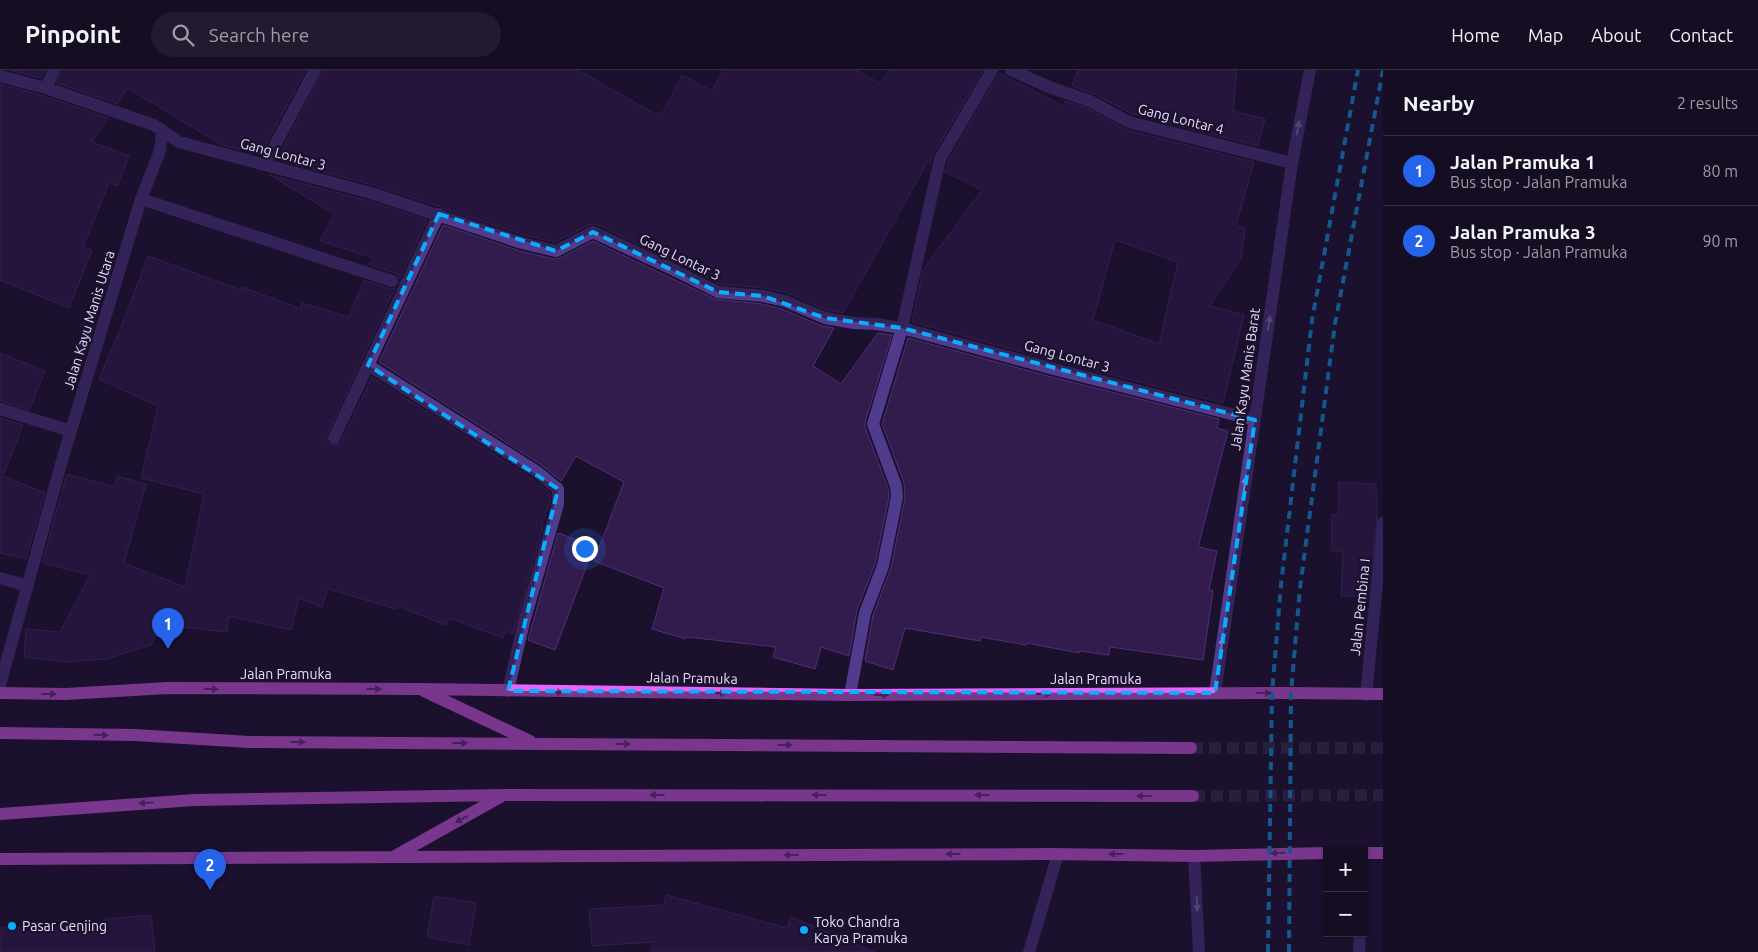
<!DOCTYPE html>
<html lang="en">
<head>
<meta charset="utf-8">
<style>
  :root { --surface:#150d22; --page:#221b2f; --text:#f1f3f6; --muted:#9d9ca5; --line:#342d40; --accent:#2563eb }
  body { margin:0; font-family:Ubuntu,sans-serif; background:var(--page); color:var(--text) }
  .controls { position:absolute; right:15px; bottom:15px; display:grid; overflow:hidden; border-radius:0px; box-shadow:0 1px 4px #0004 }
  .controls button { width:45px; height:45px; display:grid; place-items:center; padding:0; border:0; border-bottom:1px solid var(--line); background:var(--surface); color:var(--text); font:25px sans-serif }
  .you { position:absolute; left:584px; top:478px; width:18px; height:18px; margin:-12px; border:4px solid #fff; border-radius:50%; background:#1a73e8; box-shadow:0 0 0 8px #1a73e833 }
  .badge { display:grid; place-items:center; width:32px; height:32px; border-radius:50%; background:var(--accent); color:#fff; font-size:16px; font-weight:700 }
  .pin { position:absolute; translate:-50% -41px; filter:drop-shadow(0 1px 2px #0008) }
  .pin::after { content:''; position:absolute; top:26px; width:18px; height:15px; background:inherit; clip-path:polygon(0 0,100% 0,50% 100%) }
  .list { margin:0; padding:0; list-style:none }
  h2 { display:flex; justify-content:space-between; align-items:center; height:65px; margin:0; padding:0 20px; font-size:21px }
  h2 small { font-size:16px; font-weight:400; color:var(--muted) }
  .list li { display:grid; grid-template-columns:32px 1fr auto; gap:15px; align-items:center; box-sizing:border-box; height:70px; padding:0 20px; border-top:1px solid var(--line) }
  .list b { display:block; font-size:19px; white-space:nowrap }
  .list p { margin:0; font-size:16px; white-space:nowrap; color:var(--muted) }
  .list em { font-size:16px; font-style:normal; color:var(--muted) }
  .icon { flex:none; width:28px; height:28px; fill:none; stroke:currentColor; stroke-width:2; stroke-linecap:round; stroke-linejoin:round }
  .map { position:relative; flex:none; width:1383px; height:882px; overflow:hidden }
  header { display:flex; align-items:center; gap:30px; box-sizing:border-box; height:70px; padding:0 25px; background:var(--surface); border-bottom:1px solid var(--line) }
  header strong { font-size:24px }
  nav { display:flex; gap:28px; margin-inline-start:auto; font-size:18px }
  .search { width:350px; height:45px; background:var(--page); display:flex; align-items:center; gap:12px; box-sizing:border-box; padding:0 18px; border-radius:28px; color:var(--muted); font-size:19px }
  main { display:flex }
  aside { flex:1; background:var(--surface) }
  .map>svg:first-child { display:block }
</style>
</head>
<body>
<header>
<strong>Pinpoint</strong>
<div class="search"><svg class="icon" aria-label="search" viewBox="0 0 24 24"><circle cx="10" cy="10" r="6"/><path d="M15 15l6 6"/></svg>Search here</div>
<nav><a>Home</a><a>Map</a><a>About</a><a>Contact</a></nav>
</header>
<main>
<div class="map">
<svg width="1383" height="882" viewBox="0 0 1383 882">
  <rect width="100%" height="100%" fill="#1c112d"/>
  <path fill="#321c4e" stroke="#4e2e7b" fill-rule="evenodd" d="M 9,0 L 45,0 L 41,8 Z
    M 62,0 L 306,0 L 260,85 L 222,75 L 128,18 L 117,34 L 57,13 Z
    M 323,0 L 578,0 L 657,45 L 659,42 L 662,44 L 682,5 L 712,21 L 723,0 L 857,0 L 881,14 L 889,0 L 983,0 L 933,85 L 930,94 L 927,93 L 843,243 L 827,240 L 787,223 L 764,218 L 720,214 L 596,154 L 589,155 L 555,172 L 524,165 L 445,139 L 442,136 L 437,136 L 373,115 L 277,90 Z
    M 1078,0 L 1237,0 L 1233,41 L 1265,49 L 1258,76 L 1132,44 L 1094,24 L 1072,16 Z
    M 999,3 L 1063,36 L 1065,31 L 1087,38 L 1127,60 L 1254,92 L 1236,156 L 1245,158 L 1241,188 L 1210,236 L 1244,245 L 1223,333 L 1052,290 L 912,252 L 923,200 L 982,120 L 945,102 L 948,92 ZM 1115,170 L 1178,192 L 1159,274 L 1093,250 Z
    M 0,14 L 44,26 L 108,48 L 92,72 L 129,86 L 117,116 L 109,113 L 83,177 L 92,180 L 69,238 L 0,210 Z
    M 270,105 L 369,131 L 427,150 L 400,209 L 395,203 L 370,195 L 373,188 L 320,171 L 334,144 Z
    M 443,155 L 520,181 L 554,189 L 560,188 L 593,171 L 715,229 L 762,234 L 782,239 L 822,256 L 834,258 L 813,296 L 841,314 L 878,263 L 892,265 L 865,352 L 865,357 L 888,418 L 889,427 L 875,494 L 857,540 L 849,586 L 821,577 L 815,599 L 773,587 L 776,577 L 687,567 L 686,569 L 652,559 L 664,518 L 594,491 L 624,412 L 576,386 L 561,411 L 540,394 L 379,292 Z
    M 148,186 L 241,220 L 242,217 L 301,239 L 302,233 L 349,247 L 364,210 L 389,219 L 395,218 L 327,365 L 326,369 L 328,373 L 334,376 L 341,372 L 372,307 L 531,408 L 550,423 L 550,433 L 541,457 L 543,457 L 513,564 L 505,561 L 503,568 L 449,548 L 446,555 L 397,536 L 396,539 L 328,519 L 322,537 L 299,528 L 291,560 L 229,546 L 227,562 L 162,555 L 151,575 L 106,589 L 66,592 L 24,587 L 26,559 L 60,562 L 90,505 L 42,493 L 67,404 L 114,417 L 117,406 L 146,414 L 124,493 L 185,517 L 204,424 L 141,408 L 158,336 L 99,309 L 126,245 Z
    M 908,268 L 1048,306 L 1219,349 L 1217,358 L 1228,361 L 1198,477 L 1217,481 L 1209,520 L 1213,521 L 1203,590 L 1110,577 L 1109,585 L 1079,581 L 1079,583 L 1027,573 L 1026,575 L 981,567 L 980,571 L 905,558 L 893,600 L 865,591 L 873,545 L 891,498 L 905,428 L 904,413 L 882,354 Z
    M 0,283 L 45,301 L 29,340 L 0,331 Z
    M 0,348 L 23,355 L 3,406 L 45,423 L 26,489 L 0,483 Z
    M 1339,412 L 1376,414 L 1377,448 L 1368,527 L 1341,526 L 1343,481 L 1332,481 L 1332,444 L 1338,445 Z
    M 558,463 L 594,476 L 555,580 L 528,570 Z
    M 666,825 L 787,858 L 791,847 L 875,882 L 651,882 L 654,872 L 592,876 L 589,839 L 664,835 Z
    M 434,826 L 476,833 L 469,875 L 427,867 Z
    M 151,845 L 155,882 L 0,882 L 0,858 L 105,852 L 105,849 Z"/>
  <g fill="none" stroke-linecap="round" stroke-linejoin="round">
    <path stroke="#3b304c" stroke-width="12" stroke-dasharray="12 6" stroke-linecap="butt" d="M 1191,678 L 1383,678
      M 1193,726 L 1383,725"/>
    <path stroke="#503b8d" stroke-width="12" d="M 1011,0 L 1049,17 L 1090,31 L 1129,52 L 1292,93
      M 0,6 L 46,18 L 154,55 L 179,72 L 371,123 L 522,173 L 556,181 L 593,162 L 668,197 L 718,222 L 763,226 L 785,231 L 825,248 L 854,253 L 876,254 L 902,258 L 1050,298 L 1255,350
      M 46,18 L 54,0
      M 265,94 L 315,0
      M 141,129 L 392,211
      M 368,295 L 536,401 L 558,419 L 558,434 L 524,552 L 508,621
      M 0,339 L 71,361
      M 334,368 L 439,144
      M 0,508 L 28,516
      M 0,615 L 63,387 L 141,129 L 160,81 L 162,62
      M 1215,623 L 1292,93 L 1310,0
      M 850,625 L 865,543 L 883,496 L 897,427 L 896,416 L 873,354 L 902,258 L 940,89 L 992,0
      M 1366,625 L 1383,453
      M 1194,786 L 1199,882
      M 1029,882 L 1058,784
      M 1359,882 L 1360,863"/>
    <path stroke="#e864ff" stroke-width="12" d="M 424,621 L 530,671
      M 0,623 L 66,624 L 167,618 L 420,619 L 850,625 L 1291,623 L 1383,624
      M 0,663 L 135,665 L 249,672 L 1191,678
      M 0,744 L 194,730 L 504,725 L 1193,726
      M 1364,783 L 1383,783
      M 395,786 L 502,726
      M 0,789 L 1050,784 L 1194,786 L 1327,783"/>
    <path stroke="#09afff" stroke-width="4" stroke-dasharray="8 6" stroke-linecap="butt" d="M 1268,882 L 1272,623 L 1281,515 L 1312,250 L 1358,0
      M 1289,882 L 1291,623 L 1300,518 L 1335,254 L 1383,0"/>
  </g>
  <defs><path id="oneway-solid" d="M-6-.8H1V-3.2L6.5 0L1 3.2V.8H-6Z" transform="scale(1.25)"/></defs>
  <g fill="#9484c0">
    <use href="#oneway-solid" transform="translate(1298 58) rotate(-79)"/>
    <use href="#oneway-solid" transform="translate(1269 253) rotate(-82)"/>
    <use href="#oneway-solid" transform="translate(1245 414) rotate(-82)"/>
    <use href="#oneway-solid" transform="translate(1222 575) rotate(-82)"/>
    <use href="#oneway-solid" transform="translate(1197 834) rotate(87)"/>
  </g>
  <g fill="#78368c">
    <use href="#oneway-solid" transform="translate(211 619) rotate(1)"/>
    <use href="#oneway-solid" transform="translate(374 619)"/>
    <use href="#oneway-solid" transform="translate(556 622) rotate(1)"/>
    <use href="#oneway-solid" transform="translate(719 623) rotate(1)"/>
    <use href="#oneway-solid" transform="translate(1264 623)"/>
    <use href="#oneway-solid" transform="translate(49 624)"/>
    <use href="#oneway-solid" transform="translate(1044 624)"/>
    <use href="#oneway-solid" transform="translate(881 625)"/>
    <use href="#oneway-solid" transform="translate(101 665) rotate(1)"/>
    <use href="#oneway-solid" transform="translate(298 672)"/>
    <use href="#oneway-solid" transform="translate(460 673)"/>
    <use href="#oneway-solid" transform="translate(623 674)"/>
    <use href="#oneway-solid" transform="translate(785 675)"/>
    <use href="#oneway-solid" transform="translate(657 725) rotate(-180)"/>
    <use href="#oneway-solid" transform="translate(819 725) rotate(-180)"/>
    <use href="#oneway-solid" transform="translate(982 725) rotate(-180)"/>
    <use href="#oneway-solid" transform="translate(1144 726) rotate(-180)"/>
    <use href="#oneway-solid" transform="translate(146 733) rotate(176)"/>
    <use href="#oneway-solid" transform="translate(462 749) rotate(151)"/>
    <use href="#oneway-solid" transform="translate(1278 783) rotate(178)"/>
    <use href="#oneway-solid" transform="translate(953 784) rotate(180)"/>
    <use href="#oneway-solid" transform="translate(1116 784) rotate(-180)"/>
    <use href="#oneway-solid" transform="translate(791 785) rotate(180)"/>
  </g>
  <path d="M0 0H1383V882H0ZM 439,144 L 556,181 L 593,162 L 718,222 L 763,226 L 825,248 L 902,258 L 1255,350 L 1215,623 L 508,621 L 558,419 L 368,295 Z" fill="#1c112d" fill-opacity=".55" fill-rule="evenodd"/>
  <path fill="none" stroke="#09afff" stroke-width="4" stroke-dasharray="10 6" stroke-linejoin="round" d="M 439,144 L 556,181 L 593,162 L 718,222 L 763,226 L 825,248 L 902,258 L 1255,350 L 1215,623 L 508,621 L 558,419 L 368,295 Z"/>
  <g fill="#09afff" stroke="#1c112d" stroke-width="2">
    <circle cx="12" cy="856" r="5"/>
    <circle cx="804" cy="860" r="5"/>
  </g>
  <g text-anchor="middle" stroke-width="5" stroke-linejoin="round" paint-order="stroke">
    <g font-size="14" fill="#e8ddff" stroke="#1c112d">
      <text transform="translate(1181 49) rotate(14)" y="5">Gang Lontar 4</text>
      <text transform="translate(283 84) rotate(15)" y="5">Gang Lontar 3</text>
      <text transform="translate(680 187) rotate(26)" y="5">Gang Lontar 3</text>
      <text transform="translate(89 250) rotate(-73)" y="5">Jalan Kayu Manis Utara</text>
      <text transform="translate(1067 286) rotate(15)" y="5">Gang Lontar 3</text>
      <text transform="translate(1245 309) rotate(-82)" y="5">Jalan Kayu Manis Barat</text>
      <text transform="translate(1360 537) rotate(-84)" y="5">Jalan Pembina I</text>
      <text x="286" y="609">Jalan Pramuka</text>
      <text transform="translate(692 608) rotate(1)" y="5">Jalan Pramuka</text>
      <text x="1096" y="614">Jalan Pramuka</text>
    </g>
    <g font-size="14" fill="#e8ddff" stroke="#1c112d" text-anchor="start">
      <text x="814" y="857">Toko Chandra<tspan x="814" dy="16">Karya Pramuka</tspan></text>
      <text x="22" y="861">Pasar Genjing</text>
    </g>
  </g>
</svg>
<div class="controls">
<button>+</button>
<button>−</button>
</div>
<div class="you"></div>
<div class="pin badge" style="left:168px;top:579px">1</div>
<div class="pin badge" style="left:210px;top:820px">2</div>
</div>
<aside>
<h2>Nearby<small>2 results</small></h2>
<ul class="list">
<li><span class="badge">1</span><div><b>Jalan Pramuka 1</b><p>Bus stop · Jalan Pramuka</p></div><em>80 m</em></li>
<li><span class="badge">2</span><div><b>Jalan Pramuka 3</b><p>Bus stop · Jalan Pramuka</p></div><em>90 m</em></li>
</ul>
</aside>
</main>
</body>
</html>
